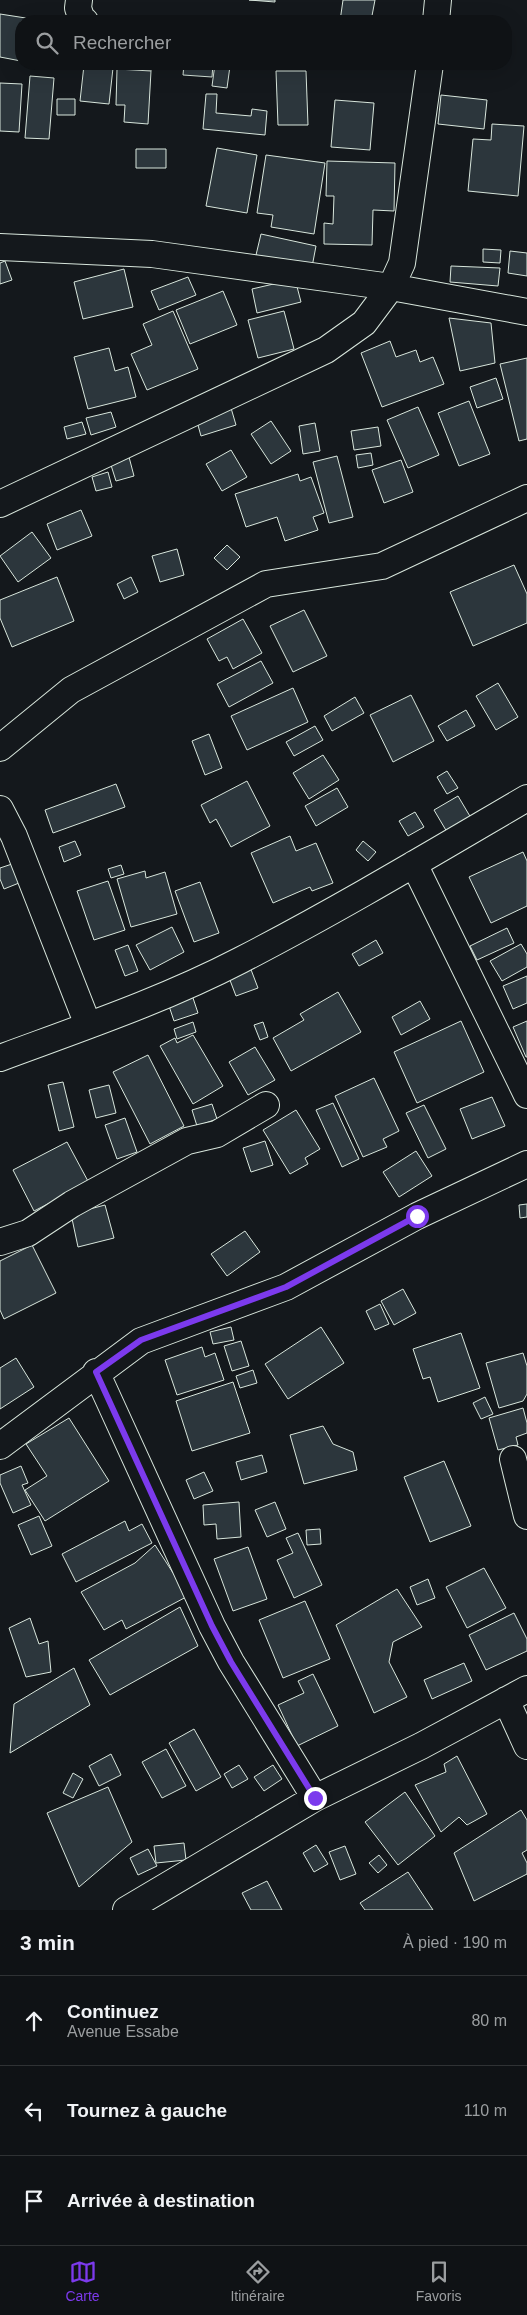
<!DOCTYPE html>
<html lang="fr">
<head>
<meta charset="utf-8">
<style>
  :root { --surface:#0f1215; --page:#181b1e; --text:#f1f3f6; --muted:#9b9ea0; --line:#2f3234; --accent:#7c3aed }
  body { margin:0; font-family:Helvetica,sans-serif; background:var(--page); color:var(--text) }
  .stop { position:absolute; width:15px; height:15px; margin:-11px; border:4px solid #7c3aed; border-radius:50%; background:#fff }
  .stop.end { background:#7c3aed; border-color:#fff; box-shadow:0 1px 5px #0008 }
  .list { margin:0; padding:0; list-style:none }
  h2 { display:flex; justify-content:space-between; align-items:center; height:65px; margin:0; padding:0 20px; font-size:21px }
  h2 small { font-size:16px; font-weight:400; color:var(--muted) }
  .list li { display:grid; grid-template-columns:32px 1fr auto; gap:15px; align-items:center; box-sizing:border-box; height:90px; padding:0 20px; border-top:1px solid var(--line) }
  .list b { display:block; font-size:19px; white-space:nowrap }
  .list p { margin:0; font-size:16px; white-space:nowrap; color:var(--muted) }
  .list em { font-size:16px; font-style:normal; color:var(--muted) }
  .icon { flex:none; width:28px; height:28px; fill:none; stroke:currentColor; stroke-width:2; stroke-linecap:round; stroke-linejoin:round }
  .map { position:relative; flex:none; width:527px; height:1910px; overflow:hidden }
  .search { position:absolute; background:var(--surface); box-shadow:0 5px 20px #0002; left:15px; right:15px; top:15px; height:55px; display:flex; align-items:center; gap:12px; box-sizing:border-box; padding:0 18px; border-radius:20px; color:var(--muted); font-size:19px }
  .sheet { height:335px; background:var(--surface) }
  nav { display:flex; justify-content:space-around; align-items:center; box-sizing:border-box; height:70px; border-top:1px solid var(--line); background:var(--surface); font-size:14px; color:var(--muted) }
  nav a { display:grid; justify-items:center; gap:2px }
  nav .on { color:var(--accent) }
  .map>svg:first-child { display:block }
</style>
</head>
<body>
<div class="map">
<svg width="527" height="1910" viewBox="0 0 527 1910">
  <rect width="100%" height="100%" fill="#14181c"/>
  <path fill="#2c363c" stroke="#d8e6dc" d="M 249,0 L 275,0 L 275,2 Z
    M 343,0 L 375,0 L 371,21 L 340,21 Z
    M 0,14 L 45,21 L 21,21 L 21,61 L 0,57 Z
    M 116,64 L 152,64 L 152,70 L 115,68 Z
    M 184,64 L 213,64 L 212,77 L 183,75 Z
    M 215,64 L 230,66 L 227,88 L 212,86 Z
    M 84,65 L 113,68 L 109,104 L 80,101 Z
    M 117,69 L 151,71 L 148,124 L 124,122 L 125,105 L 116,105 Z
    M 276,71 L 306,71 L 308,125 L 278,125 Z
    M 30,76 L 54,78 L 49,139 L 25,138 Z
    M 0,83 L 22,84 L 19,132 L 0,131 Z
    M 206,94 L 217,94 L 216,113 L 251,116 L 252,109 L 267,111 L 265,135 L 203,129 Z
    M 441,95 L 487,100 L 484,129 L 438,124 Z
    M 57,99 L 75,99 L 75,115 L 57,115 Z
    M 335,100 L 374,103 L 370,150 L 331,147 Z
    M 492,124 L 524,126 L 518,196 L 468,191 L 473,139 L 491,140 Z
    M 217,148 L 257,155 L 247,213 L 206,206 Z
    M 136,149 L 166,149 L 166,168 L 136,168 Z
    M 266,155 L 325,163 L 314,234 L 271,227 L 273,215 L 257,213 Z
    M 327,161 L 395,163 L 394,211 L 373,210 L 372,245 L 324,244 L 324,223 L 333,224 L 334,196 L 326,196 Z
    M 261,234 L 316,246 L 312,267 L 256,255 Z
    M 483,249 L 501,250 L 500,263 L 483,262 Z
    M 510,251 L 527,253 L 527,276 L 508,273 Z
    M 5,261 L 12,280 L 0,284 L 0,263 Z
    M 451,266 L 500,268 L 498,286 L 450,282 Z
    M 124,269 L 133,307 L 83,319 L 74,282 Z
    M 188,277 L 196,295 L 159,310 L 151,291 Z
    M 295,279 L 301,302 L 257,313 L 252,289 Z
    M 223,291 L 237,325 L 190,344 L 176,310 Z
    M 173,311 L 198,369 L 147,390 L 131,354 L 152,345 L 143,324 Z
    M 284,311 L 294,349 L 258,358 L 248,320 Z
    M 449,318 L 491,323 L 495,363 L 460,371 Z
    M 390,341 L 396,357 L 416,350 L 420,362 L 433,357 L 444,384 L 382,407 L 361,353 Z
    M 109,348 L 115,371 L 128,367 L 136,397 L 88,409 L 74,357 Z
    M 527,358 L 527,439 L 519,441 L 500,364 Z
    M 496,378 L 503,399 L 477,408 L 470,387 Z
    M 469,401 L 490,454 L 459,466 L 438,413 Z
    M 418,407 L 439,455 L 408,468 L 387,420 Z
    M 231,408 L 236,425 L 201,436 L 196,418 Z
    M 111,412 L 116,427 L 91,435 L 86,418 Z
    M 271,421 L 291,451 L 271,464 L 251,434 Z
    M 82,422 L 86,434 L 67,439 L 64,427 Z
    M 315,423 L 320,451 L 303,454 L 299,426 Z
    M 378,427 L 381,446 L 354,450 L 351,431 Z
    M 231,450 L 247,477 L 222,491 L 206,464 Z
    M 371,453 L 373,465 L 358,468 L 356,455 Z
    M 337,456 L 353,517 L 329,523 L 313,462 Z
    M 129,457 L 134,476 L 116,481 L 110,462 Z
    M 401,460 L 413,492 L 384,503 L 372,470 Z
    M 108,472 L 112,487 L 96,491 L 92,477 Z
    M 298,474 L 300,481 L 311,477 L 324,513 L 313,517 L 318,530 L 285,541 L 277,517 L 246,527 L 235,494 Z
    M 81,510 L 92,536 L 57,550 L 47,524 Z
    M 32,532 L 51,558 L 18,582 L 0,556 Z
    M 227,545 L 240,557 L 227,570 L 214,558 Z
    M 177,549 L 184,575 L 160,582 L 152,556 Z
    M 514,565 L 527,594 L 527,623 L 473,646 L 450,592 Z
    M 57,577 L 74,621 L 12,647 L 0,618 L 0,600 Z
    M 131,577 L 138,592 L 124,599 L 117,584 Z
    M 304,610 L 327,656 L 293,672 L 270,626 Z
    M 243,619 L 262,653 L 233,669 L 227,657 L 219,661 L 207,639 Z
    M 261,661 L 273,683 L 229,707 L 217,684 Z
    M 498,683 L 518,717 L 496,730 L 476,696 Z
    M 293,688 L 308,722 L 247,750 L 231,716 Z
    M 411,695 L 434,741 L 393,762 L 370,715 Z
    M 355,697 L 364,713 L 332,731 L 324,716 Z
    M 466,710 L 475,726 L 447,741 L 438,726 Z
    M 315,726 L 323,740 L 294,756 L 286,742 Z
    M 209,734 L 222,768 L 205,775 L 192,741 Z
    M 323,755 L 339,780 L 309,799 L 293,773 Z
    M 447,771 L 458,788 L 447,794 L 437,777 Z
    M 247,781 L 270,826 L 231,847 L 216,819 L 210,823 L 201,805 Z
    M 116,784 L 125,807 L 53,833 L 45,810 Z
    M 337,788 L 348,807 L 316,826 L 305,806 Z
    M 458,796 L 471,818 L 447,832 L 434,810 Z
    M 415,812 L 424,827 L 408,836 L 399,821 Z
    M 290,836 L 296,851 L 316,843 L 333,883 L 312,891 L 310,887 L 273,903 L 251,853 Z
    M 75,841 L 81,855 L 64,862 L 59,847 Z
    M 363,841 L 376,852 L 368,861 L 356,850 Z
    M 523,852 L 527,861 L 527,906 L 491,923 L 469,877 Z
    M 18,862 L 24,881 L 4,889 L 0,879 L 0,868 Z
    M 121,865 L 124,874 L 111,878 L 108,869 Z
    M 145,871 L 146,878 L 165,872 L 177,914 L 131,927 L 117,879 Z
    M 108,881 L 125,930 L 94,940 L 77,891 Z
    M 200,882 L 219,933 L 194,942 L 175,891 Z
    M 172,927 L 184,952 L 150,970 L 136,945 Z
    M 507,928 L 514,943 L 477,960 L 470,946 Z
    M 376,940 L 383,953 L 359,966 L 352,954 Z
    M 521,944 L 527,954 L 527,967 L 502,981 L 490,961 Z
    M 128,945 L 138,971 L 125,976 L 115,950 Z
    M 250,967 L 258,988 L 236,996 L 228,975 Z
    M 527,976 L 527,1003 L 513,1009 L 503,986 Z
    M 338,992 L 361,1032 L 291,1071 L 273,1038 L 304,1020 L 300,1014 Z
    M 192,995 L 198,1013 L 174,1021 L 168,1003 Z
    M 420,1001 L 430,1019 L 401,1035 L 392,1017 Z
    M 461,1021 L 484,1072 L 417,1103 L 394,1052 Z
    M 527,1021 L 527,1057 L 526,1057 L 513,1027 Z
    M 193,1022 L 196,1032 L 177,1039 L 174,1029 Z
    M 263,1022 L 268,1037 L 260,1040 L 254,1025 Z
    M 193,1035 L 223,1086 L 193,1104 L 160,1046 L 175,1038 L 177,1043 Z
    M 255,1047 L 275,1080 L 248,1095 L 229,1062 Z
    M 148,1055 L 184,1126 L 150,1144 L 113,1072 Z
    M 374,1078 L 399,1131 L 383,1139 L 387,1147 L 363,1157 L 335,1096 Z
    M 63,1082 L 74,1127 L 59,1131 L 48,1085 Z
    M 109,1085 L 116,1113 L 96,1118 L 89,1090 Z
    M 492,1097 L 505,1126 L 472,1139 L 460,1109 Z
    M 333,1103 L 359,1159 L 342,1167 L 316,1110 Z
    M 212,1104 L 217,1119 L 197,1126 L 192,1110 Z
    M 424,1105 L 446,1149 L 428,1158 L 406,1113 Z
    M 296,1110 L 320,1149 L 305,1158 L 308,1164 L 290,1174 L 263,1130 Z
    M 125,1118 L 137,1152 L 117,1159 L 105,1125 Z
    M 265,1141 L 273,1165 L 251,1172 L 243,1148 Z
    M 67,1142 L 89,1183 L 34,1211 L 13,1170 Z
    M 416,1151 L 432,1176 L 399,1197 L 383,1172 Z
    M 527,1204 L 527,1217 L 520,1218 L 519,1205 Z
    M 105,1205 L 114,1238 L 78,1247 L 71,1214 Z
    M 245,1231 L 260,1252 L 227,1276 L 211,1254 Z
    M 32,1245 L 56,1293 L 4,1319 L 0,1310 L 0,1261 Z
    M 403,1289 L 416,1313 L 394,1325 L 381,1301 Z
    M 380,1304 L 389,1324 L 375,1330 L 366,1311 Z
    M 231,1327 L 234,1340 L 213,1344 L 210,1332 Z
    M 321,1327 L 344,1363 L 288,1399 L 265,1364 Z
    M 461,1333 L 480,1388 L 438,1402 L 430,1377 L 423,1379 L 413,1349 Z
    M 241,1341 L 249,1366 L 232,1371 L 224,1346 Z
    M 202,1347 L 205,1357 L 215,1353 L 224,1380 L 177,1395 L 165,1360 Z
    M 523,1353 L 527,1366 L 527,1394 L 523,1401 L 499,1408 L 486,1363 Z
    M 16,1358 L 34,1387 L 0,1409 L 0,1368 Z
    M 253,1370 L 257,1383 L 240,1388 L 236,1376 Z
    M 233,1382 L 250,1433 L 192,1451 L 176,1401 Z
    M 485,1397 L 493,1414 L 481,1419 L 473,1403 Z
    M 523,1408 L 527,1423 L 527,1433 L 516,1437 L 518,1445 L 498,1450 L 489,1418 Z
    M 69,1418 L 109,1481 L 45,1521 L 25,1490 L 47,1476 L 26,1444 Z
    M 323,1426 L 333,1444 L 353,1452 L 357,1470 L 304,1484 L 290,1435 Z
    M 262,1455 L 267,1472 L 241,1480 L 236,1462 Z
    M 444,1461 L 471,1526 L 430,1542 L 404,1477 Z
    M 21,1466 L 28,1483 L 22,1485 L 31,1505 L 13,1513 L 0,1483 L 0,1475 Z
    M 204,1472 L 213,1491 L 194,1499 L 186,1480 Z
    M 239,1502 L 241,1537 L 217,1539 L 216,1524 L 204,1525 L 203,1505 Z
    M 275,1502 L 286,1529 L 267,1537 L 255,1510 Z
    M 39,1516 L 52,1546 L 31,1555 L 18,1525 Z
    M 125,1521 L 129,1531 L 142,1524 L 152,1543 L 76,1582 L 62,1554 Z
    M 320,1529 L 321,1544 L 307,1545 L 306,1530 Z
    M 298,1533 L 322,1585 L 294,1598 L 277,1560 L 293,1553 L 286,1538 Z
    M 155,1545 L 188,1596 L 126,1629 L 122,1620 L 104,1630 L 81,1592 L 135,1563 Z
    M 248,1547 L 267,1599 L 233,1611 L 214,1559 Z
    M 484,1568 L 506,1608 L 467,1628 L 446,1587 Z
    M 428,1579 L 435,1598 L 417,1605 L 410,1587 Z
    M 397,1589 L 422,1627 L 393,1642 L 389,1662 L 407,1697 L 374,1713 L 336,1625 Z
    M 305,1601 L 330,1659 L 283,1678 L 259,1620 Z
    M 180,1607 L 198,1646 L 110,1695 L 89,1660 Z
    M 514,1613 L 527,1639 L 527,1651 L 486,1670 L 469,1635 Z
    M 30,1618 L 39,1644 L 48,1641 L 51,1672 L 26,1677 L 9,1628 Z
    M 464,1663 L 472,1681 L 432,1699 L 424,1680 Z
    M 74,1668 L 90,1705 L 10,1753 L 14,1704 Z
    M 313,1674 L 338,1726 L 297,1746 L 278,1705 L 304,1693 L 298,1681 Z
    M 194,1729 L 221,1777 L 196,1791 L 169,1743 Z
    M 166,1749 L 186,1786 L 162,1798 L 142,1762 Z
    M 111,1754 L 121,1775 L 99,1786 L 89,1766 Z
    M 457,1756 L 487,1814 L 467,1825 L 459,1817 L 441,1832 L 415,1785 L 446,1772 L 444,1764 Z
    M 239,1765 L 248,1779 L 232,1788 L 224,1774 Z
    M 273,1765 L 282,1779 L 264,1791 L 254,1777 Z
    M 73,1773 L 83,1779 L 73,1798 L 63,1793 Z
    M 108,1787 L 132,1842 L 79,1887 L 47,1813 Z
    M 405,1792 L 435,1836 L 398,1865 L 365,1822 Z
    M 521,1810 L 527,1820 L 527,1850 L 522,1853 L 527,1863 L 527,1874 L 474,1901 L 454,1853 Z
    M 184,1843 L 186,1860 L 156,1863 L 154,1846 Z
    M 316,1845 L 328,1864 L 314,1872 L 303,1853 Z
    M 345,1846 L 356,1874 L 340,1880 L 329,1852 Z
    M 148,1849 L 157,1866 L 138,1875 L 130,1858 Z
    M 379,1855 L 387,1865 L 378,1873 L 369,1863 Z
    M 408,1872 L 433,1910 L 365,1910 L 360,1903 Z
    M 267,1881 L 282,1910 L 251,1910 L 242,1893 Z"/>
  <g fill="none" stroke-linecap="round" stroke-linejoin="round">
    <defs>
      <path id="minor" d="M 79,0 L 78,8 L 82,20 L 85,21
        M 436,21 L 438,0
        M 0,247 L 152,254 L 391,287 L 527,312
        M 0,504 L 326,350 L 364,323 L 391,287 L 402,263 L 430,64
        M 0,748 L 71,690 L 266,584 L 382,566 L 527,498
        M 0,809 L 14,836 L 88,1025
        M 414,864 L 527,1095
        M 0,1058 C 81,1028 164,1000 241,960 C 338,910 433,853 527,798
        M 0,1242 L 28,1233 L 72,1204 L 187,1141 L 217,1134 L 266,1105
        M 96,1372 L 212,1626 L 231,1662 L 315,1798
        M 0,1446 L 141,1341 L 286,1287 L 417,1216 L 527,1164
        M 513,1459 L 527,1516
        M 506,1700 L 527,1746
        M 126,1910 L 315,1798 L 421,1746 L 527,1689"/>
    </defs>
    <use href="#minor" stroke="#d8e6dc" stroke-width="28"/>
    <use href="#minor" stroke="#14181c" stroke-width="26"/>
  </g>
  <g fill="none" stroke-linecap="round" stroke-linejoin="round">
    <path stroke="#7c3aed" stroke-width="6" d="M 315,1798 L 231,1662 L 212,1626 L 96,1372 L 141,1340 L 286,1287 L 417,1216"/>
  </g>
</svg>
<div class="stop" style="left:417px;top:1216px"></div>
<div class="stop end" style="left:315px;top:1798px"></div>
<div class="search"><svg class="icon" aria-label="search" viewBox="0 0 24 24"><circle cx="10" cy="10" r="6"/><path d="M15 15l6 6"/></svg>Rechercher</div>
</div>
<section class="sheet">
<h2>3 min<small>À pied · 190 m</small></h2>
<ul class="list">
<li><svg class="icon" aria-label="ahead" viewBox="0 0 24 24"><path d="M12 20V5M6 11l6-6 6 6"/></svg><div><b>Continuez</b><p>Avenue Essabe</p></div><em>80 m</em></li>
<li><svg class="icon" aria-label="left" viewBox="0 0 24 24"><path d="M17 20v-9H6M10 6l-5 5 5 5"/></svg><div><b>Tournez à gauche</b></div><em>110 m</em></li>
<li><svg class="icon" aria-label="arrive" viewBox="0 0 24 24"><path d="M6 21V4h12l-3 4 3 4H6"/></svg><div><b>Arrivée à destination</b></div></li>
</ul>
</section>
<nav>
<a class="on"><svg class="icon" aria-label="map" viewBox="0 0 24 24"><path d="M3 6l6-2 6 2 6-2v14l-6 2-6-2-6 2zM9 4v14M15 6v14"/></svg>Carte</a>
<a><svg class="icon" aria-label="directions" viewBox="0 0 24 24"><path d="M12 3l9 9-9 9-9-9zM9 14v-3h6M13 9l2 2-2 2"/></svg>Itinéraire</a>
<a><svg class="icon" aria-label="saved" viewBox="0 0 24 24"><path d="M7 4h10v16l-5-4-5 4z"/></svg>Favoris</a>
</nav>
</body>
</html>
